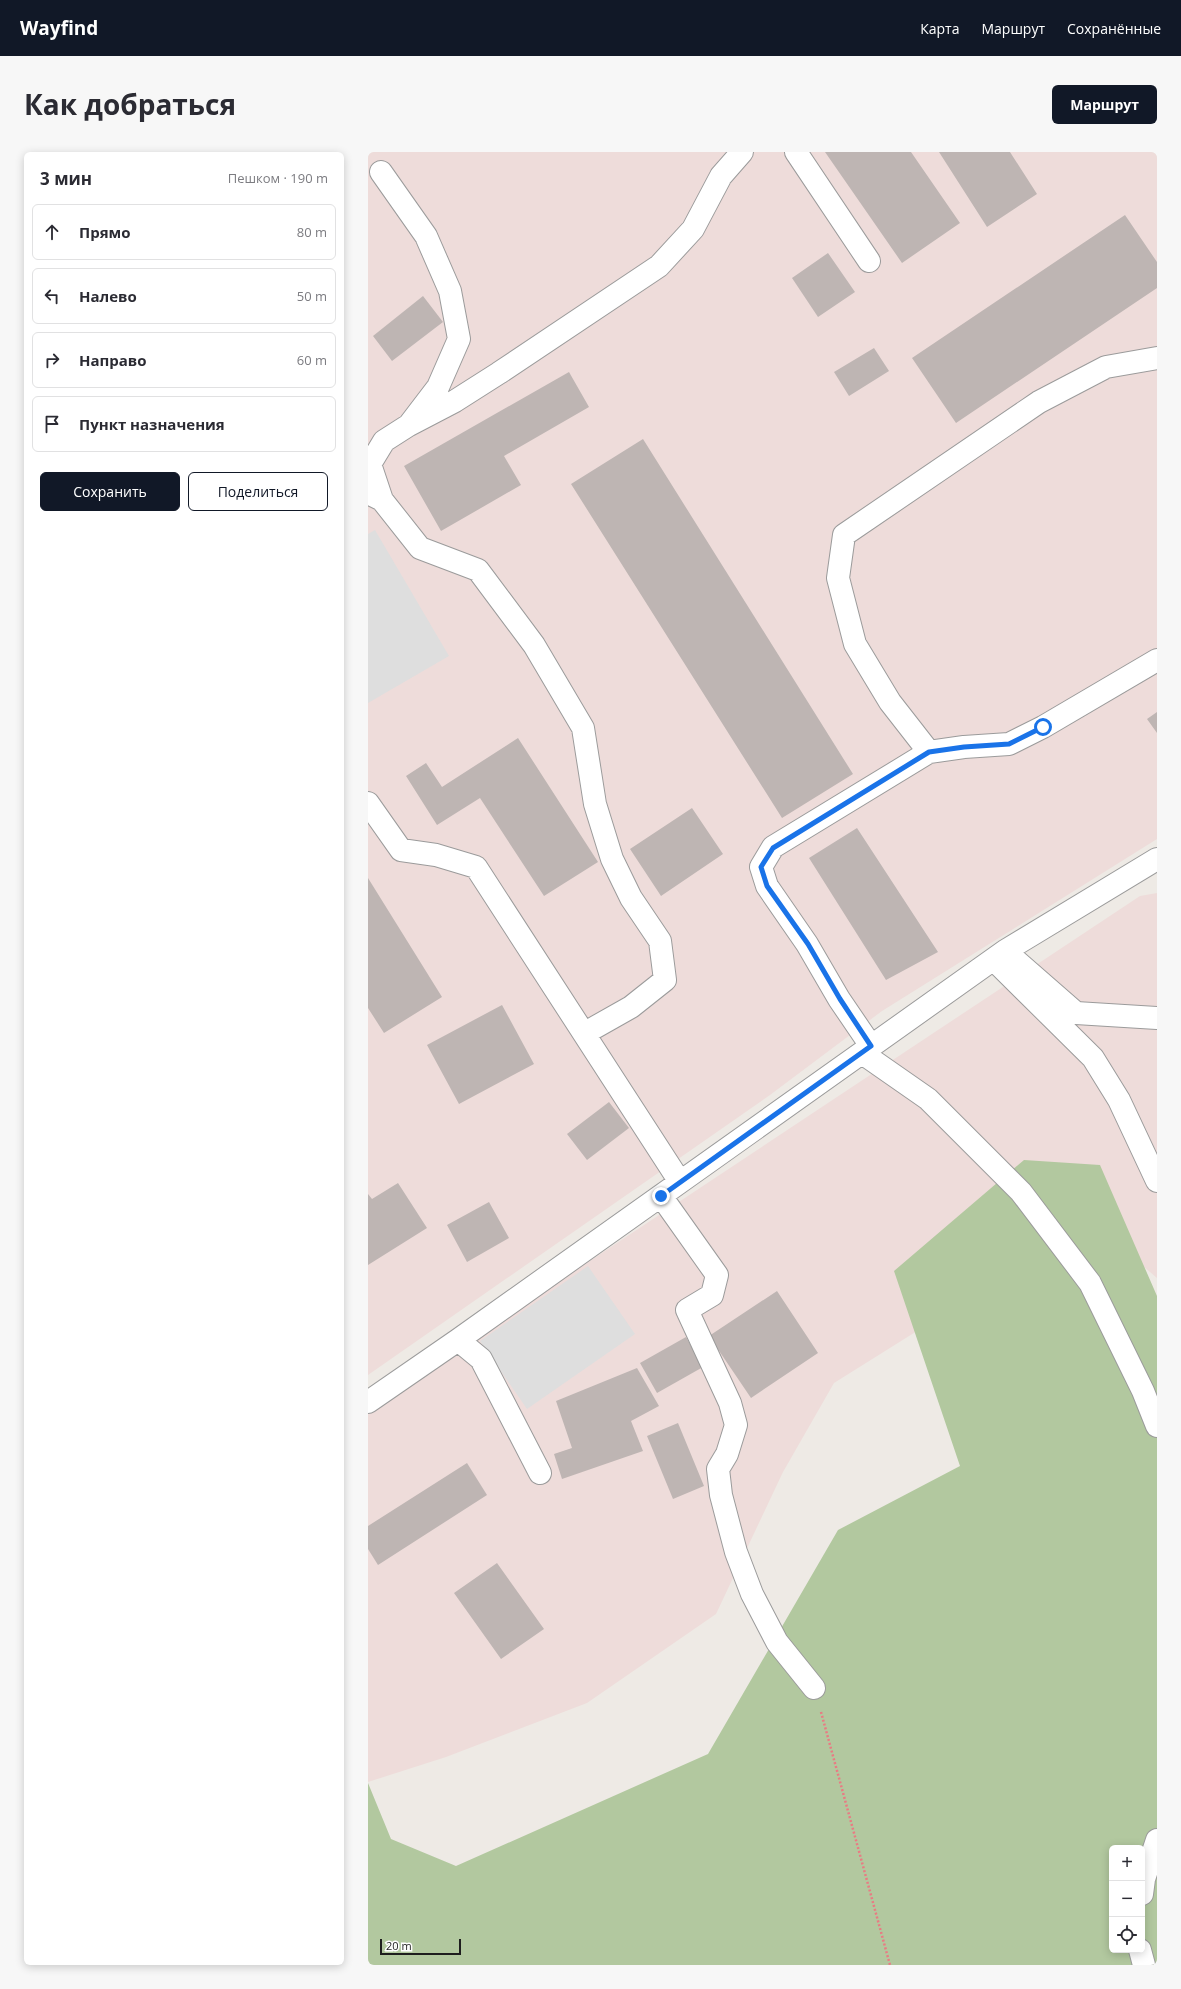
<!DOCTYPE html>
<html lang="ru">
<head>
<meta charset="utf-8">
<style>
  :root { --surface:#fff; --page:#f7f7f7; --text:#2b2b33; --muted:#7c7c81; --line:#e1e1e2; --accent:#111827 }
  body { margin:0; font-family:"Open Sans",sans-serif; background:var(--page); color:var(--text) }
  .controls { position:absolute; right:12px; bottom:12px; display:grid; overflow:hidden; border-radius:6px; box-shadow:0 2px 10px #0003 }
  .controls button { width:36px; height:36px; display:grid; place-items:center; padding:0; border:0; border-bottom:1px solid var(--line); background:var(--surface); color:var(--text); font:20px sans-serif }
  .scale { position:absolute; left:12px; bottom:10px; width:81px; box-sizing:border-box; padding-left:4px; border:2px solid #1e1e1e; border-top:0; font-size:11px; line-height:14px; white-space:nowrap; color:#1e1e1e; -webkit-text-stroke:3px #fff; paint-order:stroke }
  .stop { position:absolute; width:12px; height:12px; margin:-9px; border:3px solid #1a73e8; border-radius:50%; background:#fff }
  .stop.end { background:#1a73e8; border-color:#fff; box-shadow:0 1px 4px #0008 }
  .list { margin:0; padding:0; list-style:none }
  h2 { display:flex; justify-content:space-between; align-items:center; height:52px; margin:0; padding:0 16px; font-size:17px }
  h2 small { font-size:13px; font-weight:400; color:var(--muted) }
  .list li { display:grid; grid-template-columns:26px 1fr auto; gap:12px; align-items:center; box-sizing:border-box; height:56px; margin:0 8px 8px; padding:0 8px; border:1px solid var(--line); border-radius:6px }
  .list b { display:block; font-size:15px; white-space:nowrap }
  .list em { font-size:13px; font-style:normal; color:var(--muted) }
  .actions { display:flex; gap:8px; padding:12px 16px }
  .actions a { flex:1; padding:9px 0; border:1px solid var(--accent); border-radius:6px; text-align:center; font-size:14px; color:var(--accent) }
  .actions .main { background:var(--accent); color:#fff }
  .icon { flex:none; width:22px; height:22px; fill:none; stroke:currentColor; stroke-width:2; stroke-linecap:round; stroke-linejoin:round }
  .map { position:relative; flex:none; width:789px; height:1813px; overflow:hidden; border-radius:6px }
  header { display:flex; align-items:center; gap:24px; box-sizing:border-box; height:56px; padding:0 20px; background:var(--accent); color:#fff }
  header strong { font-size:19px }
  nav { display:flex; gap:22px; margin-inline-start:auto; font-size:14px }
  .intro { display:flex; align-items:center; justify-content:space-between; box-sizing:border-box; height:96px; padding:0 24px }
  h1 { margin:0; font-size:28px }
  .button { padding:10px 18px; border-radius:6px; background:var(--accent); color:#fff; font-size:14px; font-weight:700 }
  main { display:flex; gap:24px; padding:0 24px }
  aside { flex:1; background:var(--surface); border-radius:6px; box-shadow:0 2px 10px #0003 }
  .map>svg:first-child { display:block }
</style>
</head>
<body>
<header>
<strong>Wayfind</strong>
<nav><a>Карта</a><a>Маршрут</a><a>Сохранённые</a></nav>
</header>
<div class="intro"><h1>Как добраться</h1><a class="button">Маршрут</a></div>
<main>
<aside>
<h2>3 мин<small>Пешком · 190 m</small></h2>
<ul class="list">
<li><svg class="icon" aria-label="ahead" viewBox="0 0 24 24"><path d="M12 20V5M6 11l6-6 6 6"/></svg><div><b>Прямо</b></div><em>80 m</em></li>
<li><svg class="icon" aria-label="left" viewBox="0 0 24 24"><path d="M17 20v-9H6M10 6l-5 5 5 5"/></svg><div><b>Налево</b></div><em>50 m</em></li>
<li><svg class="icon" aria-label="right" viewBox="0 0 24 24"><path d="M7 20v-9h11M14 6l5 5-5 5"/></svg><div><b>Направо</b></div><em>60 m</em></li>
<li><svg class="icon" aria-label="arrive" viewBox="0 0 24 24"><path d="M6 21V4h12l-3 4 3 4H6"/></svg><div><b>Пункт назначения</b></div></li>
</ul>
<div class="actions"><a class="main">Сохранить</a><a>Поделиться</a></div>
</aside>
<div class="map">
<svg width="789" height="1813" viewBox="0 0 789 1813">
  <rect width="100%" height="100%" fill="#eeeae5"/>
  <path fill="#eedcda" d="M 0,0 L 789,0 L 789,687 L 514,859 L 402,943 L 0,1223 Z
    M 789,741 L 789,1126 L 762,1103 L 704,1082 L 466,1231 L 415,1320 L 348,1462 L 219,1551 L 78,1605 L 0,1630 L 0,1253 L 65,1213 L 772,744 Z"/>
  <path fill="#b2c89f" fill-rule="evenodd" d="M 656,1008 L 732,1013 L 789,1144 L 789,1813 L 0,1813 L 0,1631 L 23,1687 L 88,1714 L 340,1602 L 470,1378 L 592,1314 L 526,1119 ZM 744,1696 L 774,1696 L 774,1798 L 744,1798 Z"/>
  <path fill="#dedede" d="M 7,378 L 81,504 L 0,551 L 0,382 Z
    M 220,1114 L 267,1182 L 159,1257 L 112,1189 Z"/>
  <path fill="#beb5b3" d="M 457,0 L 543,0 L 592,71 L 534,111 Z
    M 571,0 L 642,0 L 669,42 L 619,75 Z
    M 757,63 L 789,110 L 789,136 L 588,271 L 544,206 Z
    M 460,101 L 487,140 L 450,165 L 424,126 Z
    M 55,144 L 75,170 L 24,209 L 5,184 Z
    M 506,196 L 521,219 L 481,244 L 466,220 Z
    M 201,220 L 221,255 L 136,304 L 153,333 L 73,379 L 36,314 Z
    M 275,287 L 485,622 L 414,666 L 203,332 Z
    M 789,560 L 789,581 L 779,567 Z
    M 150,586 L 230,710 L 176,744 L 112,646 L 69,673 L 38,624 L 58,611 L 74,635 Z
    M 324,656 L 355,702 L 293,744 L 262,697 Z
    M 489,676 L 570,800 L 518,828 L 441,706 Z
    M 0,726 L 74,845 L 16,881 L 0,856 Z
    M 134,853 L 166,912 L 91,952 L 59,893 Z
    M 241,950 L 261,976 L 219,1008 L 199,982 Z
    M 30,1031 L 59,1076 L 0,1113 L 0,1042 L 4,1047 Z
    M 121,1050 L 141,1086 L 99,1110 L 79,1073 Z
    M 409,1139 L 450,1201 L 383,1246 L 341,1184 Z
    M 318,1185 L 335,1215 L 289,1241 L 272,1211 Z
    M 269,1216 L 291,1254 L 263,1269 L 275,1299 L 194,1327 L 186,1302 L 204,1296 L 188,1249 Z
    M 310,1271 L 336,1334 L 305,1347 L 279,1284 Z
    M 99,1311 L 119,1343 L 10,1413 L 0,1397 L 0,1374 Z
    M 129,1411 L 176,1477 L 133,1507 L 86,1441 Z"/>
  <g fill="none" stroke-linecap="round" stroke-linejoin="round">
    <defs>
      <path id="minor" d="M 428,0 L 501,109
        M 13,20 L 58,84 L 82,139 L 91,187 L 70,235 L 41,273 L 16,289 L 2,312 L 14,348
        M 41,273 L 87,249 L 131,221 L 291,114 L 325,77 L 353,24 L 374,0
        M 0,341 L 14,348 L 52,396 L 110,418 L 166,493 L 215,576 L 227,652 L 244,707 L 263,746 L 292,789 L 297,828 L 263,855 L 217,881
        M 561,600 L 522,550 L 487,492 L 470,426 L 476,383 L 671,250 L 738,215 L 789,206
        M 0,651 L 33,698 L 68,703 L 108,715 L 312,1030
        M 637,799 L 708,861 L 789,866
        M 626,808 L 725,906 L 751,948 L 789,1029
        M 503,894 L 471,847 L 439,792 L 399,734 L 393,715 L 405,695 L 561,600 L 596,595 L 641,592 L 675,575 L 789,508
        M 494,901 L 560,947 L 653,1040 L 722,1131 L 775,1239 L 789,1274
        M 293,1044 L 349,1123 L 344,1143 L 319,1158 L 362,1251 L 368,1273 L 359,1302 L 350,1317 L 353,1343 L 368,1400 L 384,1442 L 409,1490 L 446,1536
        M 90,1188 L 113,1207 L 172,1321
        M 0,1250 L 90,1188 L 637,799 L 789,707
        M 774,1742 L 776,1727 L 789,1688
        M 772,1798 L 776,1813"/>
    </defs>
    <use href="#minor" stroke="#9b9b9b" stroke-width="24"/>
    <path stroke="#e97b83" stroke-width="2.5" stroke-dasharray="2 2" stroke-linecap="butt" d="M 453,1560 L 522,1813"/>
    <use href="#minor" stroke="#fff" stroke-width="22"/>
  </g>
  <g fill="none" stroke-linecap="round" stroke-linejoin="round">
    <path stroke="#1a73e8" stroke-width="5" d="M 293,1044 L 503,894 L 472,847 L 440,792 L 399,734 L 393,715 L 405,696 L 561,600 L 596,595 L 641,592 L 675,575"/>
  </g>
</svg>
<div class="controls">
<button>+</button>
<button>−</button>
<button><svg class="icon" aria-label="locate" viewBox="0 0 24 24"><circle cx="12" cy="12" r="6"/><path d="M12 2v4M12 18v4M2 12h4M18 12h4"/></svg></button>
</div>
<div class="scale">20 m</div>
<div class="stop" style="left:675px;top:575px"></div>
<div class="stop end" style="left:293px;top:1044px"></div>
</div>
</main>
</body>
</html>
